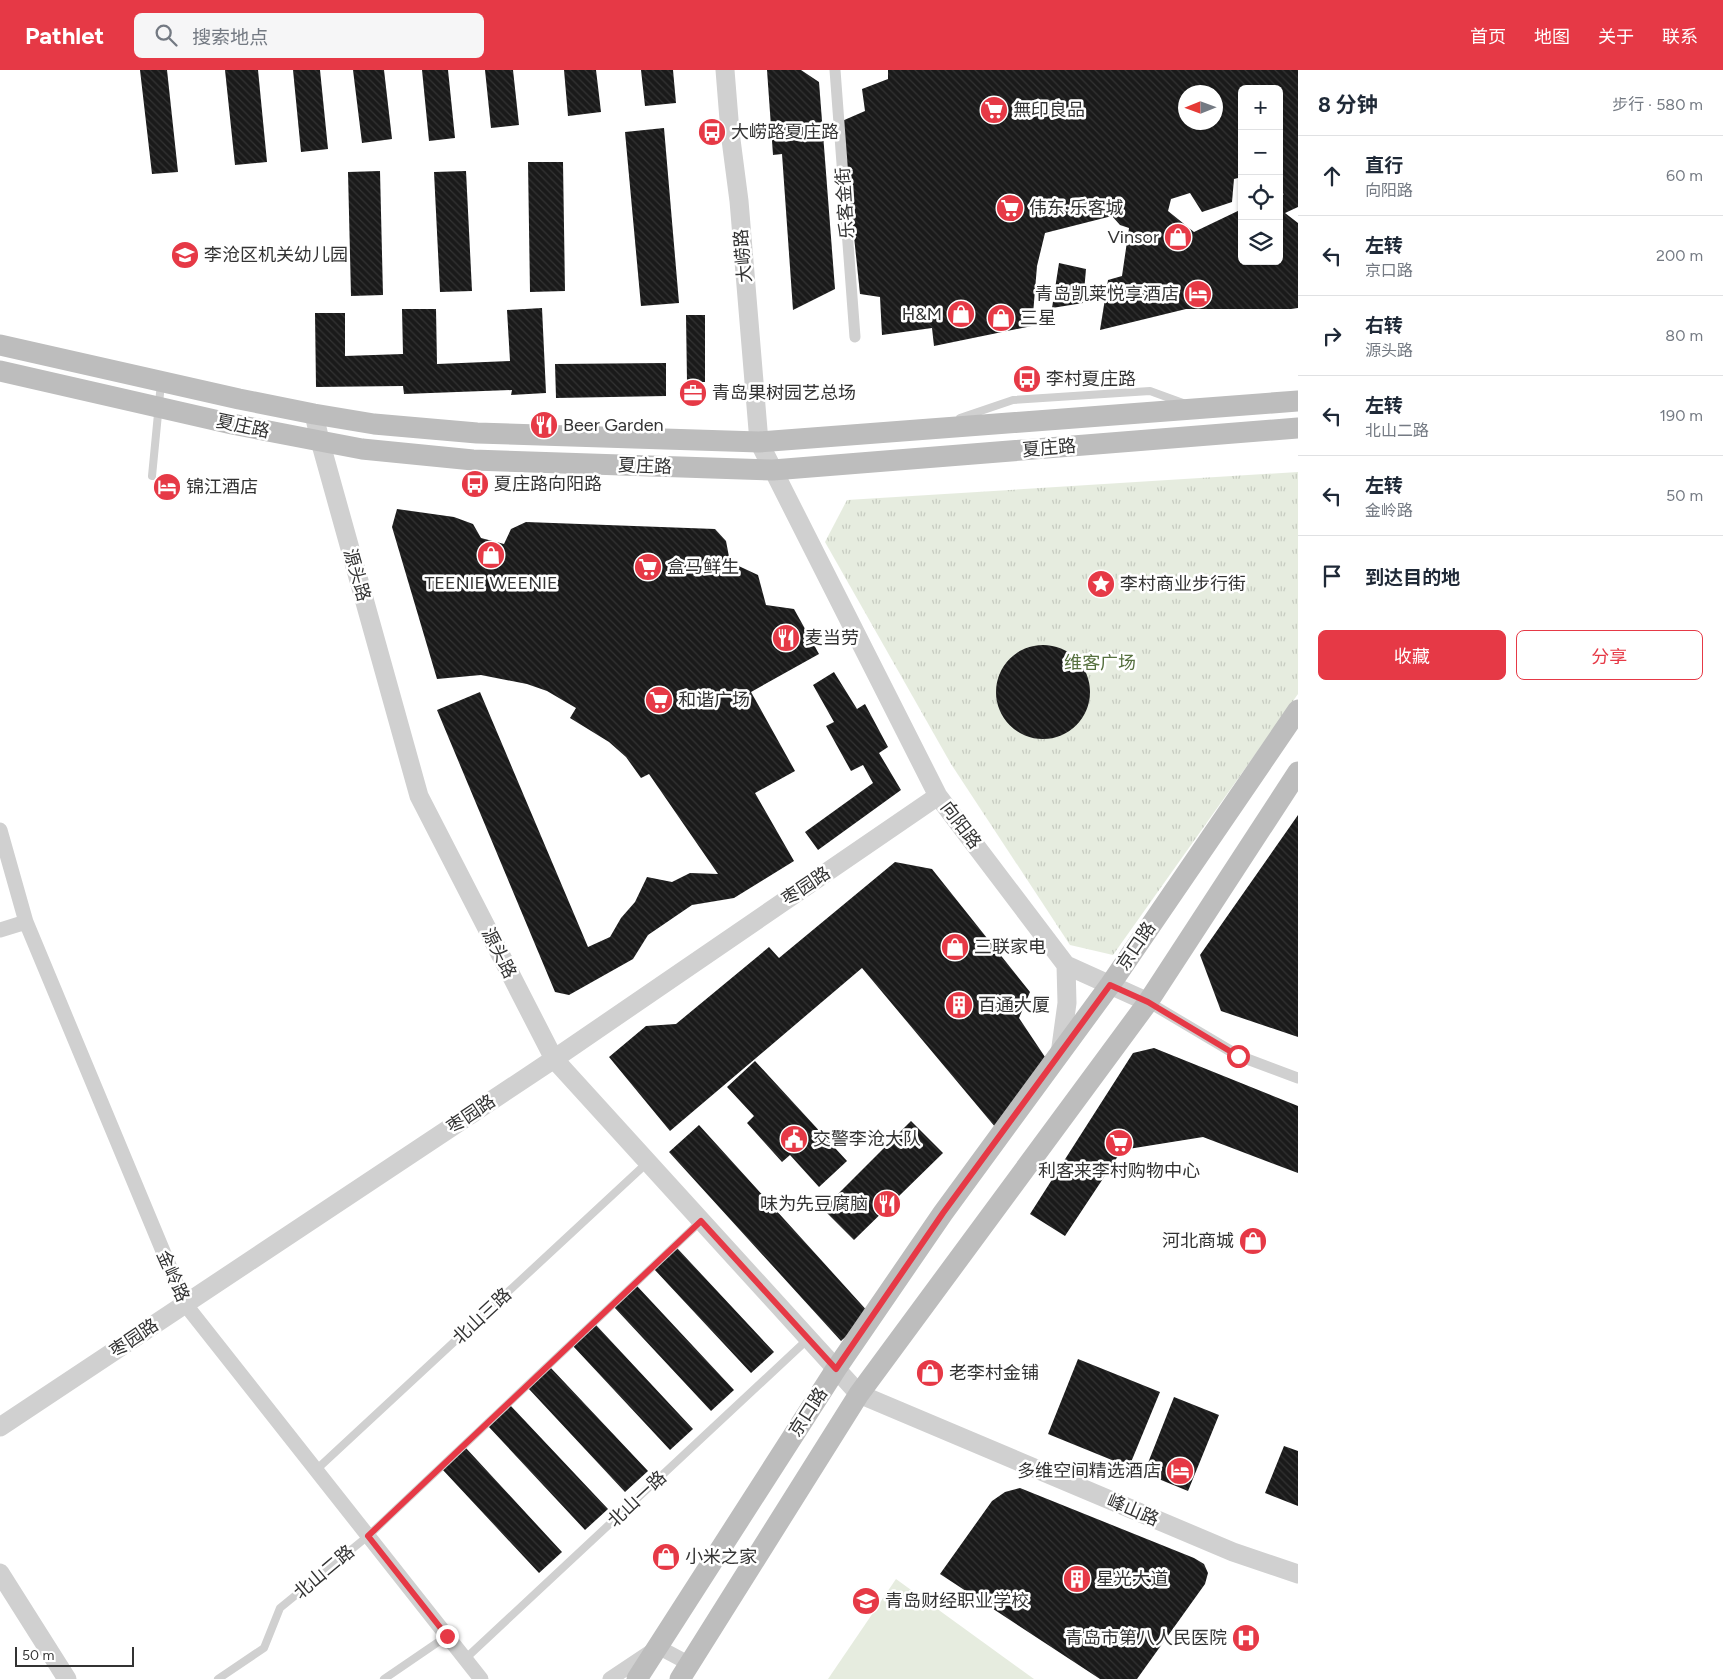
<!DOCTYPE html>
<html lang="zh">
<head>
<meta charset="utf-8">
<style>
  :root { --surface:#fff; --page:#f6f6f7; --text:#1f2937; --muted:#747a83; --line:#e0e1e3; --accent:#e63946 }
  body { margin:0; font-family:Figtree,"Noto Sans SC",sans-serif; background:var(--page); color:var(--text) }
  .controls { position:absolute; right:15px; top:15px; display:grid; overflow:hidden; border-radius:8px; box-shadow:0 1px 4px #0004 }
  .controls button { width:45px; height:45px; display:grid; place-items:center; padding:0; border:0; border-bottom:1px solid var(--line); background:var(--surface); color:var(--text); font:25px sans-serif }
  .compass { position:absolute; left:1178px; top:15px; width:45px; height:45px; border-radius:50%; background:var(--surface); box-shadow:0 1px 4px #0004; rotate:269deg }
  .scale { position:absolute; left:15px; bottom:12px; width:119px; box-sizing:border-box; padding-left:5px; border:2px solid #333; border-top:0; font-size:14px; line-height:18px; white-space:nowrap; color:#333; -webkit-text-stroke:4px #fff; paint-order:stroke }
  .stop { position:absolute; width:15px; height:15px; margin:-11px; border:4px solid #e63946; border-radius:50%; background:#fff }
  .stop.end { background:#e63946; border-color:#fff; box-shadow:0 1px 5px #0008 }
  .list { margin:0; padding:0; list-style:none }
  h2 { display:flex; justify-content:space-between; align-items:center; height:65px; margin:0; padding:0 20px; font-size:21px }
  h2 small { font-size:16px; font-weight:400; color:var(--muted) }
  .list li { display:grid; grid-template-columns:32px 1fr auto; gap:15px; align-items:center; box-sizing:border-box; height:80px; padding:0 20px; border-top:1px solid var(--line) }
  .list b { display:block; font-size:19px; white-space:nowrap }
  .list p { margin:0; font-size:16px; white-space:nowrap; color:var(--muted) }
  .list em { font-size:16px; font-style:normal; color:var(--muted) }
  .actions { display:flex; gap:10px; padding:15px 20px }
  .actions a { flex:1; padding:11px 0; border:1px solid var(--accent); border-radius:8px; text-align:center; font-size:18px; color:var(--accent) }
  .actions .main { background:var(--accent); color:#fff }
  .icon { flex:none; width:28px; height:28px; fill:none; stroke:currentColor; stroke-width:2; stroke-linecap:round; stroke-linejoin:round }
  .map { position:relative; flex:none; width:1298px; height:1609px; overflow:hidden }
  header { display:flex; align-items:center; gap:30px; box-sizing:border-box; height:70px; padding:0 25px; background:var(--accent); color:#fff }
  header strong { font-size:24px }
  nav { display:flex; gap:28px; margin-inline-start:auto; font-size:18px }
  .search { width:350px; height:45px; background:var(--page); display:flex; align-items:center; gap:12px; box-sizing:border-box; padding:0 18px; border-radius:8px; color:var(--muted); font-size:19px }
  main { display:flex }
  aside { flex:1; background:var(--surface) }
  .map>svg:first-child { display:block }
</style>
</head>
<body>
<header>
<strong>Pathlet</strong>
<div class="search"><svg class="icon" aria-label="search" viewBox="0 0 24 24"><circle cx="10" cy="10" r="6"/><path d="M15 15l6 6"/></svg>搜索地点</div>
<nav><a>首页</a><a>地图</a><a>关于</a><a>联系</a></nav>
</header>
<main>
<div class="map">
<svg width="1298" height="1609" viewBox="0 0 1298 1609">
  <defs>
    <pattern id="park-tufts" width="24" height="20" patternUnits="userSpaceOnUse" patternTransform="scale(1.25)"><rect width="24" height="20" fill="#e6ecdf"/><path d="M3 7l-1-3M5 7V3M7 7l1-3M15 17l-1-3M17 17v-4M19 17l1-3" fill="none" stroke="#c6cbc0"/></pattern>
    <pattern id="building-back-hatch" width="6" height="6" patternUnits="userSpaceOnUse" patternTransform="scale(1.25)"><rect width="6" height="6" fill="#1a1a1a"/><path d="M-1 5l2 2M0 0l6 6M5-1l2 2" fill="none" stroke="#333"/></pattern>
  </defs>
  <rect width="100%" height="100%" fill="#fff"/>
  <path fill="url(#park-tufts)" d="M 1298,402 L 1298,624 L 1113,885 L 1070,875 L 951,694 L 825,472 L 847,430 Z"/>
  <path fill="#e6ecdf" d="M 896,1509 L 1034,1609 L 828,1609 Z"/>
  <path fill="url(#building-back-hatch)" fill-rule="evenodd" d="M 140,0 L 167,0 L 178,102 L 152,104 Z
    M 225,0 L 258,0 L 267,92 L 235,95 Z
    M 293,0 L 320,0 L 328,79 L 301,82 Z
    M 353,0 L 384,0 L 392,69 L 362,73 Z
    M 422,0 L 448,0 L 455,68 L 429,71 Z
    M 485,0 L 513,0 L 519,55 L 491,58 Z
    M 564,0 L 596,0 L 601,42 L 568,46 Z
    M 641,0 L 673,0 L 676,33 L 645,36 Z
    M 767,0 L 801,0 L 819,12 L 835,219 L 793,240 L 782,84 L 773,85 Z
    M 888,0 L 1298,0 L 1298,137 L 1285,143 L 1298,153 L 1298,238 L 1291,239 L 1186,239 L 1100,260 L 1108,210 L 1122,206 L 1129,158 L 1120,155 L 1112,146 L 1045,163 L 1037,196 L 1032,256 L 934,276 L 932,258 L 882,265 L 880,227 L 860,224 L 842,51 L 865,41 L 862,19 L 888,9 ZM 1242,19 L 1279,19 L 1279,122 L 1284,124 L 1279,127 L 1279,191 L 1242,191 L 1242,139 L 1194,162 L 1168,141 L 1171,129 L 1190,123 L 1202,142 L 1232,132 L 1234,109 L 1242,107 ZM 1186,22 L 1216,22 L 1216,52 L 1186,52 Z
    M 664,58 L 679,233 L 641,236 L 625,62 Z
    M 528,92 L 563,92 L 565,221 L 530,222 Z
    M 380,101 L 383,225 L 351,226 L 348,102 Z
    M 466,101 L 472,221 L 440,222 L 434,102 Z
    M 1059,193 L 1086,199 L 1083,233 L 1052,238 Z
    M 542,238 L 546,323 L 511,325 L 512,320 L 404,324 L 403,316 L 316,317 L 315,243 L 345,243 L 345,286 L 403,284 L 402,239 L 436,239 L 437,294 L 510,291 L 507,240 Z
    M 686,245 L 705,245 L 705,312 L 687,312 Z
    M 666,293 L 666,326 L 556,328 L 555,294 Z
    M 397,439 L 454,447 L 473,454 L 481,468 L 504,474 L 511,459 L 526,452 L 715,459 L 726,471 L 730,492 L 758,505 L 766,535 L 794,539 L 819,584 L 751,622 L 795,701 L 755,723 L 794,791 L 734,828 L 692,835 L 648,865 L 633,889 L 569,925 L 555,922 L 437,640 L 480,622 L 588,877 L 610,867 L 621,848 L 635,832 L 647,807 L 672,812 L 690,803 L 718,804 L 649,704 L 641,708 L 626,687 L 609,672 L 570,648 L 576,638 L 547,621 L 527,614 L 481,605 L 437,609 L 392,457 Z
    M996 622a47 47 0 1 1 94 0a47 47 0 1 1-94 0Z
    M 834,602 L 857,639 L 865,634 L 888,677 L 879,683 L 901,720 L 818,780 L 805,762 L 873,713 L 863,695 L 851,701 L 826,656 L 834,652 L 813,615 Z
    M 1298,745 L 1298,967 L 1221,941 L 1200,885 Z
    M 895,792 L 932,799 L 1030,922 L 1019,948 L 1045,987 L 996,1058 L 862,898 L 670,1061 L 609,987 L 646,956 L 676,954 L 769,877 L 779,888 Z
    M 1154,978 L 1298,1036 L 1298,1103 L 1203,1067 L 1122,1080 L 1065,1166 L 1030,1144 L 1133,983 Z
    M 755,991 L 847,1091 L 819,1117 L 790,1085 L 782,1092 L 747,1053 L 754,1046 L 727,1017 Z
    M 911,1051 L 943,1083 L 854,1170 L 823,1139 Z
    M 699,1055 L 870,1244 L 841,1271 L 669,1082 Z
    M 677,1178 L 774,1282 L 751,1303 L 654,1199 Z
    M 637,1216 L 734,1320 L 711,1341 L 614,1237 Z
    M 596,1255 L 693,1359 L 670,1380 L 573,1276 Z
    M 1078,1289 L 1160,1322 L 1129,1397 L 1048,1364 Z
    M 550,1297 L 648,1401 L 625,1422 L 528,1318 Z
    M 1174,1327 L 1219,1345 L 1188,1421 L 1144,1403 Z
    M 510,1335 L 608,1439 L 585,1460 L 488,1356 Z
    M 1284,1376 L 1298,1381 L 1298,1436 L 1265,1423 Z
    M 465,1377 L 562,1482 L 539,1503 L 442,1399 Z
    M 1020,1418 L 1194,1488 L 1204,1494 L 1208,1503 L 1205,1514 L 1137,1609 L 1100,1609 L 940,1504 L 992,1431 L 1005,1422 Z"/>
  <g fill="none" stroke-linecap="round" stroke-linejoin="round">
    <path stroke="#d0d0d0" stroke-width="8" d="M 960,348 L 1013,330 L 1150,321 L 1183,333
      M 152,406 L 161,313
      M 316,1400 L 648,1092
      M 465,1589 L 808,1269
      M 218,1609 L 264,1578 L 280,1538 L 368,1466 L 701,1151
      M 384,1609 L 447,1566"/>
    <path stroke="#d0d0d0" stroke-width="11" d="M 835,0 L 855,267
      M 1148,932 L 1239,986 L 1298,1008"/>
    <path stroke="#d0d0d0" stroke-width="15" d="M 0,760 L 26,852 L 185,1234 L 481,1609
      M 0,860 L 26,852
      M 610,1609 L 658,1577 L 690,1594"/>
    <path stroke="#d0d0d0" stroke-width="19" d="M 725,0 L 730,62 L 739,131 L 759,372 L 938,726 L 1066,895 L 1148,932
      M 314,344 L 320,371 L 419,726 L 554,989 L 859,1324 L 1233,1482 L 1298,1504
      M 1060,984 L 1067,933 L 1066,895
      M 0,1357 L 554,989 L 938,726
      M 0,1503 L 67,1609"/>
    <path stroke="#bdbdbd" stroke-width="21" d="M 0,275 L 239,329 L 314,344 L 374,354 L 477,363 L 759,372 L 1298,331
      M 0,301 L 232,354 L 320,371 L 362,379 L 473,390 L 773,400 L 1298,358
      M 637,1609 L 836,1299 L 943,1143 L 1110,915 L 1298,640
      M 680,1609 L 859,1324 L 1148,932 L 1298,702"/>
  </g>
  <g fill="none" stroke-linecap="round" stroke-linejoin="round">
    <path stroke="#e63946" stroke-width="6" d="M 447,1566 L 368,1466 L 701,1151 L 836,1299 L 943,1143 L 1110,915 L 1148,932 L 1238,986"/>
  </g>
  <defs>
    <symbol id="supermarket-disc" viewBox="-11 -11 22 22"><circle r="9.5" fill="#e63946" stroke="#fff"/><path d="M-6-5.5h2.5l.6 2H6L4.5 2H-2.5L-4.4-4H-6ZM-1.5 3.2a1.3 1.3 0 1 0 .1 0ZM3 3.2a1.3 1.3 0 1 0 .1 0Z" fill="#fff"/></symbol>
    <symbol id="bus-disc" viewBox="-11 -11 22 22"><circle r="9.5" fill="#e63946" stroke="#fff"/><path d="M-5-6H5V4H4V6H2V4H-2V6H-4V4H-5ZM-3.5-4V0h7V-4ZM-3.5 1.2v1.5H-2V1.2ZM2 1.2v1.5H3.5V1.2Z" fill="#fff"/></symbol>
    <symbol id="shop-disc" viewBox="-11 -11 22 22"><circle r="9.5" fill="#e63946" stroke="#fff"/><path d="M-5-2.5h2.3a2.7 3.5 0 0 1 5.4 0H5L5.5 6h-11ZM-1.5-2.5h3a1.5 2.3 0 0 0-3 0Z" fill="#fff"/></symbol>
    <symbol id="school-disc" viewBox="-11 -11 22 22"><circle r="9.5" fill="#e63946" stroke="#fff"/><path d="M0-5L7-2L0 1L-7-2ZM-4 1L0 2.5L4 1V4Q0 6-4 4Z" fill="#fff"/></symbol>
    <symbol id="hotel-disc" viewBox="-11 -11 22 22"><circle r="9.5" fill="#e63946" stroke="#fff"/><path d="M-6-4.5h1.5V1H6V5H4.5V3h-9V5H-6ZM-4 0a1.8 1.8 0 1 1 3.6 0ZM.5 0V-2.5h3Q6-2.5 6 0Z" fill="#fff"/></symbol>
    <symbol id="office-disc" viewBox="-11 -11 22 22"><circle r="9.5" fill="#e63946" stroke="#fff"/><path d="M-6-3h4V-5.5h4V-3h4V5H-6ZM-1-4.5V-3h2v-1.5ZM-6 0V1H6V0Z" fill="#fff"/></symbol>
    <symbol id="restaurant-disc" viewBox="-11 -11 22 22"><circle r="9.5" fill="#e63946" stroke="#fff"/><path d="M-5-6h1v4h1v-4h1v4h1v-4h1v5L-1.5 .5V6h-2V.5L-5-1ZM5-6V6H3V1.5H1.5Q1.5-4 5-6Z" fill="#fff"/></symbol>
    <symbol id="sight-disc" viewBox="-11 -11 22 22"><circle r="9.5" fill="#e63946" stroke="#fff"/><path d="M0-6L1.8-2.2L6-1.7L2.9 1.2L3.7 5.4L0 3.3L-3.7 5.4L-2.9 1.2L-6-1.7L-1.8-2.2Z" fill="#fff"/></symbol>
    <symbol id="building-disc" viewBox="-11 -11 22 22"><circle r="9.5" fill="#e63946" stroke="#fff"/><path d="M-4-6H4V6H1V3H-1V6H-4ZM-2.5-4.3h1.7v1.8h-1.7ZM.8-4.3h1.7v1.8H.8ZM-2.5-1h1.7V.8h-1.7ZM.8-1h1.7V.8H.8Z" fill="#fff"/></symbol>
    <symbol id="civic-disc" viewBox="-11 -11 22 22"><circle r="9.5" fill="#e63946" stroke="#fff"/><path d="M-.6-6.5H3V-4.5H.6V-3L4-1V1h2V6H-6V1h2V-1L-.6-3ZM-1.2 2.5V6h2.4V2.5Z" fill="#fff"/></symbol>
    <symbol id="hospital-disc" viewBox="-11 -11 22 22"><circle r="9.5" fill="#e63946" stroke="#fff"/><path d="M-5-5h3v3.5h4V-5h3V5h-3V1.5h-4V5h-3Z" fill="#fff"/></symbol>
  </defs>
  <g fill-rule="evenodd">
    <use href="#supermarket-disc" x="978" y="24" width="32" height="32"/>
    <use href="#bus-disc" x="696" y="46" width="32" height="32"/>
    <use href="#supermarket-disc" x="994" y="122" width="32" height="32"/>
    <use href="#shop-disc" x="1162" y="151" width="32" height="32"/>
    <use href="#school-disc" x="169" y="169" width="32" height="32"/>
    <use href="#hotel-disc" x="1182" y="208" width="32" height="32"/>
    <use href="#shop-disc" x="945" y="228" width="32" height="32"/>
    <use href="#shop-disc" x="985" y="232" width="32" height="32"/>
    <use href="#bus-disc" x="1011" y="293" width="32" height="32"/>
    <use href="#office-disc" x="677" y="307" width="32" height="32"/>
    <use href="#restaurant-disc" x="528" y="339" width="32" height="32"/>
    <use href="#bus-disc" x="459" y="398" width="32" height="32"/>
    <use href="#hotel-disc" x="151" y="401" width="32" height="32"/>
    <use href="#shop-disc" x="475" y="469" width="32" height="32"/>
    <use href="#supermarket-disc" x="632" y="481" width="32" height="32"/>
    <use href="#sight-disc" x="1085" y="498" width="32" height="32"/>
    <use href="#restaurant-disc" x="770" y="552" width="32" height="32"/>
    <use href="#supermarket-disc" x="643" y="614" width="32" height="32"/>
    <use href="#shop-disc" x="939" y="861" width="32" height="32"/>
    <use href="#building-disc" x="943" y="919" width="32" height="32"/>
    <use href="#civic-disc" x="778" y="1053" width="32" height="32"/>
    <use href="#supermarket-disc" x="1103" y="1057" width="32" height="32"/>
    <use href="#restaurant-disc" x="871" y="1118" width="32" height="32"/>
    <use href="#shop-disc" x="1237" y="1155" width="32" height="32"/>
    <use href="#shop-disc" x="914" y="1287" width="32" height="32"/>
    <use href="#hotel-disc" x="1164" y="1385" width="32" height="32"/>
    <use href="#shop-disc" x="650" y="1471" width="32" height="32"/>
    <use href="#building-disc" x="1061" y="1493" width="32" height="32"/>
    <use href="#school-disc" x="850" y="1515" width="32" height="32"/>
    <use href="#hospital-disc" x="1230" y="1552" width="32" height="32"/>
  </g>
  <g text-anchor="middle" stroke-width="5" stroke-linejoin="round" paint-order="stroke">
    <g font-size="18" fill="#333" stroke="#fff" text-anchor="start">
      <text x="1013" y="46">無印良品</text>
      <text x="731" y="68">大崂路夏庄路</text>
      <text x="1029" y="144">伟东·乐客城</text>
      <text x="1159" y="173" text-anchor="end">Vinsor</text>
      <text x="204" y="191">李沧区机关幼儿园</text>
      <text x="1179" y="230" text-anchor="end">青岛凯莱悦享酒店</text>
      <text x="942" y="250" text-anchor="end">H&amp;M</text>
      <text x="1020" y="254">三星</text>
      <text x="1046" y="315">李村夏庄路</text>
      <text x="712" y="329">青岛果树园艺总场</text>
      <text x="563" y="361">Beer Garden</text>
      <text x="494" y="420">夏庄路向阳路</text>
      <text x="186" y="423">锦江酒店</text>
      <text x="667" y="503">盒马鲜生</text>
      <text x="491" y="519" text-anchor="middle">TEENIE WEENIE</text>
      <text x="1120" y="520">李村商业步行街</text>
      <text x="805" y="574">麦当劳</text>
      <text x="678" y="636">和谐广场</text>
      <text x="974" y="883">三联家电</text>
      <text x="978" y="941">百通大厦</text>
      <text x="813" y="1075">交警李沧大队</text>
      <text x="1119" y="1107" text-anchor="middle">利客来李村购物中心</text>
      <text x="868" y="1140" text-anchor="end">味为先豆腐脑</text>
      <text x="1234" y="1177" text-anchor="end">河北商城</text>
      <text x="949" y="1309">老李村金铺</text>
      <text x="1161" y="1407" text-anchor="end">多维空间精选酒店</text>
      <text x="685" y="1493">小米之家</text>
      <text x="1096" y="1515">星光大道</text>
      <text x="885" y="1537">青岛财经职业学校</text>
      <text x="1227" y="1574" text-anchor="end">青岛市第八人民医院</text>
    </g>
    <g font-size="18" fill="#333" stroke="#fff">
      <text transform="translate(845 133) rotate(-94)" y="6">乐客金街</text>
      <text transform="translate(743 186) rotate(-95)" y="6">大崂路</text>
      <text transform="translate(243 356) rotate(12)" y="6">夏庄路</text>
      <text transform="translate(1049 378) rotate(-5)" y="6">夏庄路</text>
      <text transform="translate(645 396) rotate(2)" y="6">夏庄路</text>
      <text transform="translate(357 505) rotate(74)" y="6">源头路</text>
      <text transform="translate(961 755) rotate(53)" y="6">向阳路</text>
      <text transform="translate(806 816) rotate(-34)" y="6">枣园路</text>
      <text transform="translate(1136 876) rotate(-56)" y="6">京口路</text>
      <text transform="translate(499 883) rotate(63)" y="6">源头路</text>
      <text transform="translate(471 1044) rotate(-34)" y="6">枣园路</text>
      <text transform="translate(173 1206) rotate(66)" y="6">金岭路</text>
      <text transform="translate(482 1246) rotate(-43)" y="6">北山三路</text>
      <text transform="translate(134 1268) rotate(-34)" y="6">枣园路</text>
      <text transform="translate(808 1342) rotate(-57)" y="6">京口路</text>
      <text transform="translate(637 1429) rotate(-43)" y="6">北山一路</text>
      <text transform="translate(1133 1440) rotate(23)" y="6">峰山路</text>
      <text transform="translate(324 1502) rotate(-40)" y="6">北山二路</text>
    </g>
    <g font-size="18" fill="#56703f" stroke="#fff">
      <text x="1100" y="599">维客广场</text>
    </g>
  </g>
</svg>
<div class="controls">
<button>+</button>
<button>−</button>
<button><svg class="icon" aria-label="locate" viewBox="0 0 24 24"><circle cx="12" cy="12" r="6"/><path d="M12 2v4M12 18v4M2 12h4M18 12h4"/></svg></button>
<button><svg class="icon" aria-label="layers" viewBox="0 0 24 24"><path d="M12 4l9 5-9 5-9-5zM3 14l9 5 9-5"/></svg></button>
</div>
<svg class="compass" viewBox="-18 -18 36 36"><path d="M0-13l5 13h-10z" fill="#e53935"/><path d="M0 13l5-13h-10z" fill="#747a83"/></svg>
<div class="scale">50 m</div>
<div class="stop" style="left:1238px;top:986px"></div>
<div class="stop end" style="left:447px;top:1566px"></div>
</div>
<aside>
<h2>8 分钟<small>步行 · 580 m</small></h2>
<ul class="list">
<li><svg class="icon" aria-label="ahead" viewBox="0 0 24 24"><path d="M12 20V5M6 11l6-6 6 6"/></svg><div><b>直行</b><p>向阳路</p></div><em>60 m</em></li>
<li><svg class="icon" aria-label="left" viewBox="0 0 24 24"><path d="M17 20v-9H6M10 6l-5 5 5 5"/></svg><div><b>左转</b><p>京口路</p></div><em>200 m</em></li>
<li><svg class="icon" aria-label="right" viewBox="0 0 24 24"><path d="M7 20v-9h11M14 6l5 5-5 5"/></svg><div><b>右转</b><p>源头路</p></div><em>80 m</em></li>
<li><svg class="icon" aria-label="left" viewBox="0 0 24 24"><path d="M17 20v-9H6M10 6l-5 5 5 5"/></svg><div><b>左转</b><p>北山二路</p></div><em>190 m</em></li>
<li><svg class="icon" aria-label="left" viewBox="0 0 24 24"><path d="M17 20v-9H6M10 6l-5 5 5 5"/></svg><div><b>左转</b><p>金岭路</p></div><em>50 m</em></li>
<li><svg class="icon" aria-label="arrive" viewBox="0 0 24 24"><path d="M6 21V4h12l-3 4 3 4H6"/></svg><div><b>到达目的地</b></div></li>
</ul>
<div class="actions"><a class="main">收藏</a><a>分享</a></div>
</aside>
</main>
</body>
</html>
